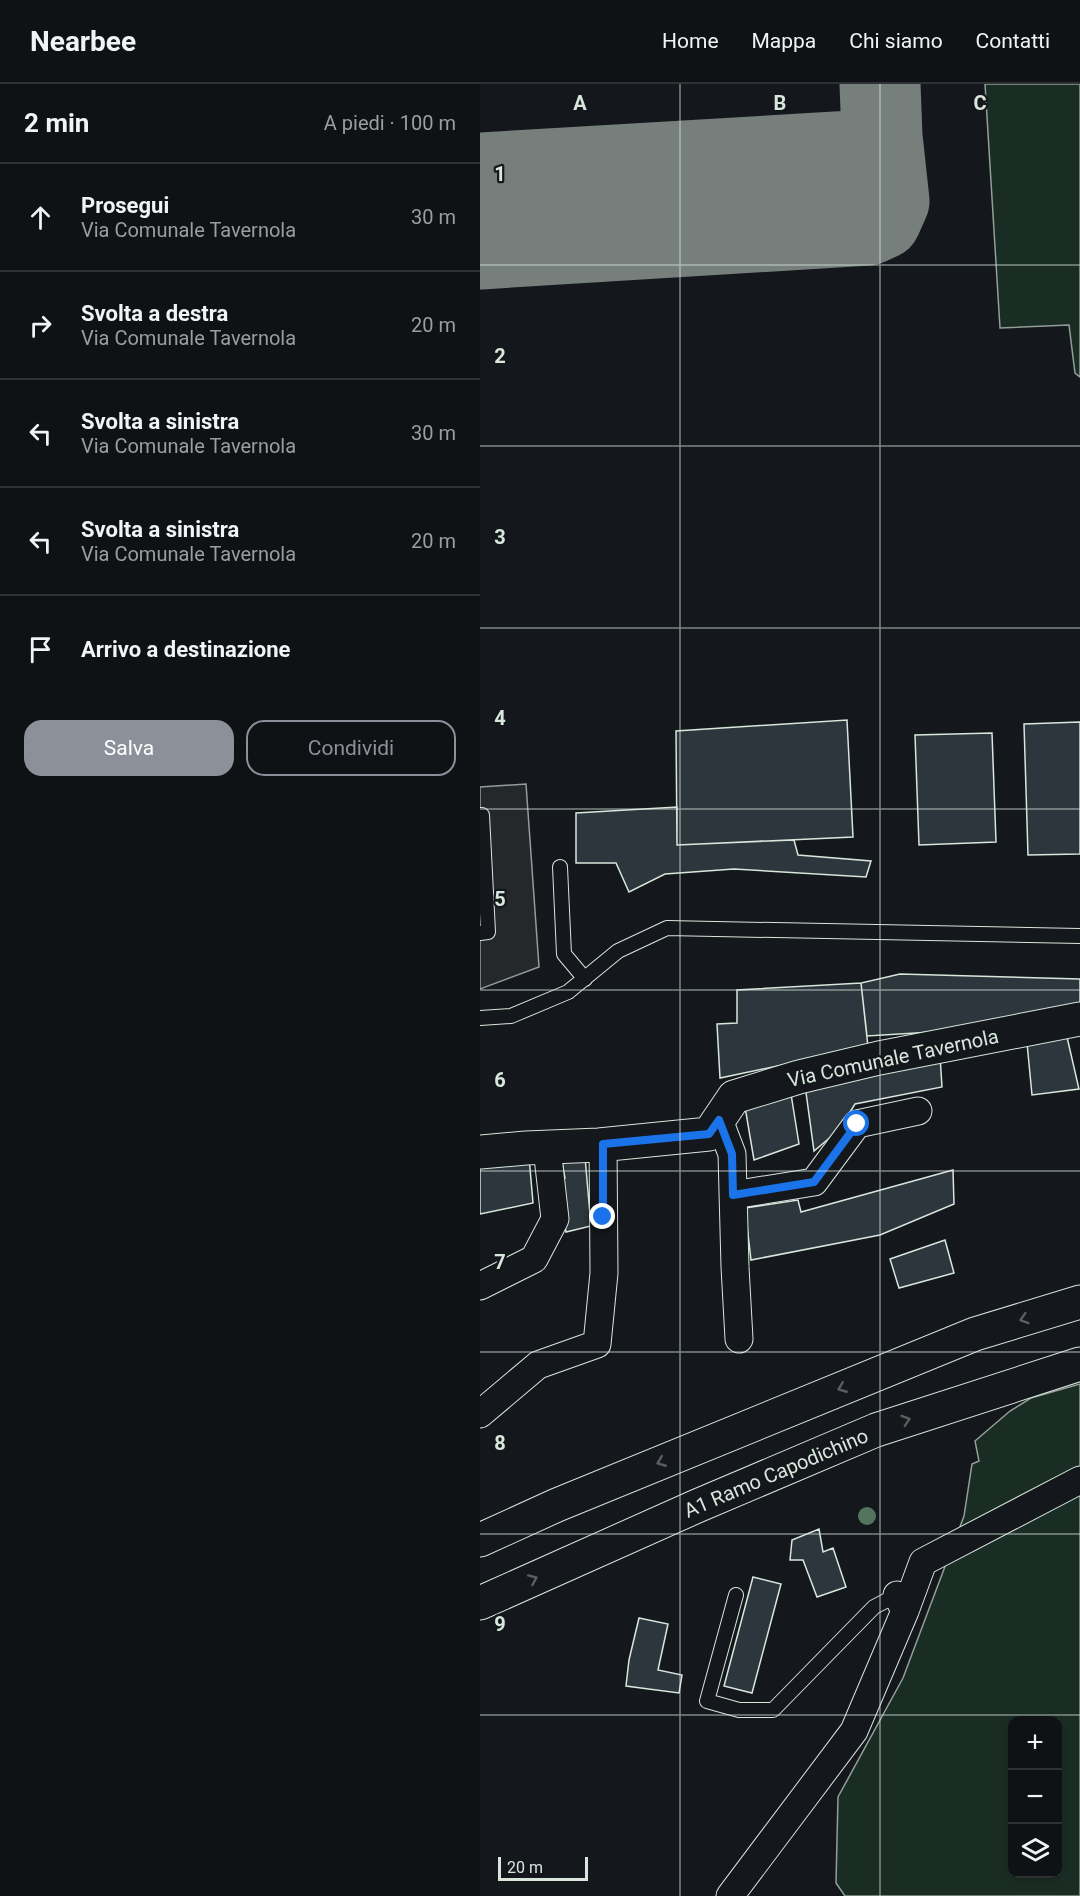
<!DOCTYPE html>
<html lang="it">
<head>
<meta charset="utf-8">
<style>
  :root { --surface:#0f1215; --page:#1d2022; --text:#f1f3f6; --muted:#9b9ea0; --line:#2f3234; --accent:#8c9099 }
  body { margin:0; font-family:Roboto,sans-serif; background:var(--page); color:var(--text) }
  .controls { position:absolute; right:18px; bottom:18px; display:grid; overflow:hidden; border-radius:12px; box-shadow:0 3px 9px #0003 }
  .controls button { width:54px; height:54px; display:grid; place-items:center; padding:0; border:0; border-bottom:2px solid var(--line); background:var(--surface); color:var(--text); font:30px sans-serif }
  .scale { position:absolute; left:18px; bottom:15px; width:90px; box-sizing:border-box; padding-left:6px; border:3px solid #d8e6dc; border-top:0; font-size:16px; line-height:21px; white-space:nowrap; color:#d8e6dc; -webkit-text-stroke:4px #14181c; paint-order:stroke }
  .stop { position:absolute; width:18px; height:18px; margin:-14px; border:4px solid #1a73e8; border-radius:50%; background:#fff }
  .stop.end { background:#1a73e8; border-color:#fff; box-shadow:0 2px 6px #0008 }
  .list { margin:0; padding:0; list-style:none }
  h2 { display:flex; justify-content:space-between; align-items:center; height:78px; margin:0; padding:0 24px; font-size:26px }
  h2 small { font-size:20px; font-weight:400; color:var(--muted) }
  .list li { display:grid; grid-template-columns:39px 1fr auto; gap:18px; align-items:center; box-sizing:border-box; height:108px; padding:0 24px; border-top:2px solid var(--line) }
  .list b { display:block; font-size:22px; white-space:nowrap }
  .list p { margin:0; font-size:20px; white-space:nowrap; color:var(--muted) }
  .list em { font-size:20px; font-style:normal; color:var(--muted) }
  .actions { display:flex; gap:12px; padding:18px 24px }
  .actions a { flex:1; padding:14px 0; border:2px solid var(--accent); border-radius:18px; text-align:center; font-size:21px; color:var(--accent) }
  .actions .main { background:var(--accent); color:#fff }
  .icon { flex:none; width:33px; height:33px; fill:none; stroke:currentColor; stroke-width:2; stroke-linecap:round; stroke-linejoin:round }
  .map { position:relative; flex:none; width:600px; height:1812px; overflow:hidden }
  header { display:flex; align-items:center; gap:36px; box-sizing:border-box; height:84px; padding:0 30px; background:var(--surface); border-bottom:2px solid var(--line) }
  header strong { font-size:28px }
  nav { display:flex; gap:33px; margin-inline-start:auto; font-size:21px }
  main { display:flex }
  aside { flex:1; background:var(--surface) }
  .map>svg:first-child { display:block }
</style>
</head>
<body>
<header>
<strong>Nearbee</strong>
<nav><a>Home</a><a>Mappa</a><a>Chi siamo</a><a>Contatti</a></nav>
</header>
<main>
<aside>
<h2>2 min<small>A piedi · 100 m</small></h2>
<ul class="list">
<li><svg class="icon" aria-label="ahead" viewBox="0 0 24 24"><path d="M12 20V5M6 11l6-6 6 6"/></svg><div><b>Prosegui</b><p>Via Comunale Tavernola</p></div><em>30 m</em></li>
<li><svg class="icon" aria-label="right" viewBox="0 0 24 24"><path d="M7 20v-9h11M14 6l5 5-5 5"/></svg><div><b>Svolta a destra</b><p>Via Comunale Tavernola</p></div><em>20 m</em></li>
<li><svg class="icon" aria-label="left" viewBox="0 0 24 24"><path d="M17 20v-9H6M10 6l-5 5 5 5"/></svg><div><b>Svolta a sinistra</b><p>Via Comunale Tavernola</p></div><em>30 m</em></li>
<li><svg class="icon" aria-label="left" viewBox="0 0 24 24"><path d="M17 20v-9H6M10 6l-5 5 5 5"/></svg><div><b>Svolta a sinistra</b><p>Via Comunale Tavernola</p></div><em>20 m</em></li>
<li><svg class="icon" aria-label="arrive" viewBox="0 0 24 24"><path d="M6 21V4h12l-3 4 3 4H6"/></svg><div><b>Arrivo a destinazione</b></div></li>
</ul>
<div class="actions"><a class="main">Salva</a><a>Condividi</a></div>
</aside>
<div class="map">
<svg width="600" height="1812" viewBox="0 0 600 1812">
  <rect width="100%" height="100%" fill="#14181c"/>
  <path fill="#1a2d24" stroke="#939e99" stroke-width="1.5" fill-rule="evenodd" d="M 505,0 L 600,0 L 600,293 L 595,289 L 589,241 L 520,244 Z
    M 600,1300 L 600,1812 L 365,1812 L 356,1799 L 358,1713 L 423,1594 L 484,1432 L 492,1380 L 499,1377 L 495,1357 L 530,1327 L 551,1314 ZM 532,1636 L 578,1636 L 578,1790 L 532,1790 Z"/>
  <path fill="#24282b" stroke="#939e99" stroke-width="1.5" d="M 46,700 L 59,883 L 0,905 L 0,703 Z"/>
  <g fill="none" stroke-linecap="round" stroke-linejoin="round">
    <path stroke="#767f7c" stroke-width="81" d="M 0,89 L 373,67 L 402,52
      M 0,165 L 388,141 L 401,135 L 409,117 L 402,52 L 400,0"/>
  </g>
  <path fill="#2c363c" stroke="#d8e6dc" stroke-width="1.5" d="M 367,636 L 373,753 L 197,761 L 196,647 Z
    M 600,638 L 600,770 L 548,771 L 544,640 Z
    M 512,649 L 516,758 L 439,761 L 435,651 Z
    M 197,723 L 197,761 L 314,756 L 318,771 L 391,777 L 386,793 L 254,785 L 185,790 L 149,808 L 136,779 L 96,779 L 96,729 Z
    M 420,890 L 600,895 L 600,921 L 468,947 L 387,952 L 381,899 Z
    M 381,899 L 388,963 L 240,994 L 237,940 L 257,939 L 257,906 Z
    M 587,953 L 599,1005 L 552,1011 L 547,959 Z
    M 460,972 L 462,1003 L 375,1020 L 359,1046 L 334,1067 L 325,1001 Z
    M 311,1010 L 319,1060 L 274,1076 L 265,1023 Z
    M 49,1073 L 53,1119 L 0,1130 L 0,1083 Z
    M 81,1073 L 105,1073 L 111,1142 L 86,1148 L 78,1098 L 85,1094 Z
    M 473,1086 L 474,1120 L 400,1151 L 271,1176 L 265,1124 L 318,1116 L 321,1128 Z
    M 465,1156 L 474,1189 L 419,1204 L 410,1175 Z
    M 339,1445 L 343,1468 L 353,1464 L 366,1503 L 337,1513 L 323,1476 L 310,1476 L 312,1456 Z
    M 273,1493 L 301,1500 L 272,1609 L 244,1602 Z
    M 159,1534 L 188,1540 L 178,1586 L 202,1591 L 199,1609 L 146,1602 L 149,1576 Z"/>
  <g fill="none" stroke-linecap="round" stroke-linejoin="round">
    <defs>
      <path id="lane" d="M 0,731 L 2,731 L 8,848 L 0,849
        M 80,783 L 84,870 L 105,895
        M 0,934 L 31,932 L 88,908 L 138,867 L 187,844 L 600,852
        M 256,1511 L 227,1617 L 259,1626 L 293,1626 L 394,1523 L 417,1511"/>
      <path id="street" d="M 239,1036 L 252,1070 L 255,1183 L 259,1255
        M 253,1111 L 334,1098 L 377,1040 L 438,1027
        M 0,1202 L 54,1175 L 75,1135 L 67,1064
        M 0,1330 L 58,1281 L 117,1260 L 124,1189 L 123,1060
        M 425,1527 L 443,1478 L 600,1396
        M 250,1812 L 374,1647 L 425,1527 L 417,1511"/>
      <path id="secondary" d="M 0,1068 L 46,1064 L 119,1061 L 229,1050 L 254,1013 L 319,993 L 399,974 L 600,935"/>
      <path id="highway" d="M 0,1456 L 77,1421 L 495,1250 L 600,1218
        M 0,1519 L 217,1422 L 396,1346 L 600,1280"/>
    </defs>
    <use href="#lane" stroke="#d8e6dc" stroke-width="16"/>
    <use href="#street" stroke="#d8e6dc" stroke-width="29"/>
    <use href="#secondary" stroke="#d8e6dc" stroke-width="35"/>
    <use href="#highway" stroke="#d8e6dc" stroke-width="35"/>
    <use href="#lane" stroke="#14181c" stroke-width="14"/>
    <use href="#street" stroke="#14181c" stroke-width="27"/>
    <use href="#secondary" stroke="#14181c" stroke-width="33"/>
    <use href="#highway" stroke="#14181c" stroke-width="33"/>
  </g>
  <circle fill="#55745f" cx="387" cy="1432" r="9"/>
  <defs><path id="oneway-chevron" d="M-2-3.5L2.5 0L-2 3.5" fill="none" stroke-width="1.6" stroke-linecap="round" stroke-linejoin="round" transform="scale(1.5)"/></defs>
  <g stroke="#59605f">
    <use href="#oneway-chevron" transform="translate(544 1235) rotate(163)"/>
    <use href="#oneway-chevron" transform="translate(362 1304) rotate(158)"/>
    <use href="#oneway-chevron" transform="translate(426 1336) rotate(-18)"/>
    <use href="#oneway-chevron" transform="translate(181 1378) rotate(158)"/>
    <use href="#oneway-chevron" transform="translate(53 1495) rotate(-24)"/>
  </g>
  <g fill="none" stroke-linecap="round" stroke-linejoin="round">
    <path stroke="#1a73e8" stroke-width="8" d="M 123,1133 L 123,1060 L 229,1050 L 239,1036 L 252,1070 L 253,1111 L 334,1098 L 377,1040"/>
  </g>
  <path fill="none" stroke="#d8e6dc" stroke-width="1.5" stroke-opacity="0.55" d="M 200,0 L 200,1812M 400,0 L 400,1812M 0,181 L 600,181M 0,362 L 600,362M 0,544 L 600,544M 0,725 L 600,725M 0,906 L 600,906M 0,1087 L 600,1087M 0,1268 L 600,1268M 0,1450 L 600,1450M 0,1631 L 600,1631"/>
  <g text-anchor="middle" stroke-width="4.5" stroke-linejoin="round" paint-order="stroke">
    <g font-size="20" fill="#d8e6dc" stroke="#14181c">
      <text transform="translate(413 974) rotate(-12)" y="7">Via Comunale Tavernola</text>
      <text transform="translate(296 1389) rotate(-23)" y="7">A1 Ramo Capodichino</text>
    </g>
  </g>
  <g font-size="20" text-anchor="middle" font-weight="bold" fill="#d8e6dc" stroke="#14181c" stroke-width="4.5" stroke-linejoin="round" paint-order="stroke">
    <text x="100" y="26">A</text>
    <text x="300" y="26">B</text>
    <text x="500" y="26">C</text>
    <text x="20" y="97">1</text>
    <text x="20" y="279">2</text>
    <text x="20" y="460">3</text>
    <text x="20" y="641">4</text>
    <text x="20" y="822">5</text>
    <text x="20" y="1003">6</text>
    <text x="20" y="1185">7</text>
    <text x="20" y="1366">8</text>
    <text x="20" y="1547">9</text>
  </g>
</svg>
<div class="controls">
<button>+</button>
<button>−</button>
<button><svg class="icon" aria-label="layers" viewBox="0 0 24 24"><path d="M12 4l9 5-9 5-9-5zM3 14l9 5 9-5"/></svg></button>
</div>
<div class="scale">20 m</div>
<div class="stop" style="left:377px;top:1040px"></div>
<div class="stop end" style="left:123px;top:1133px"></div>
</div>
</main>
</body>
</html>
